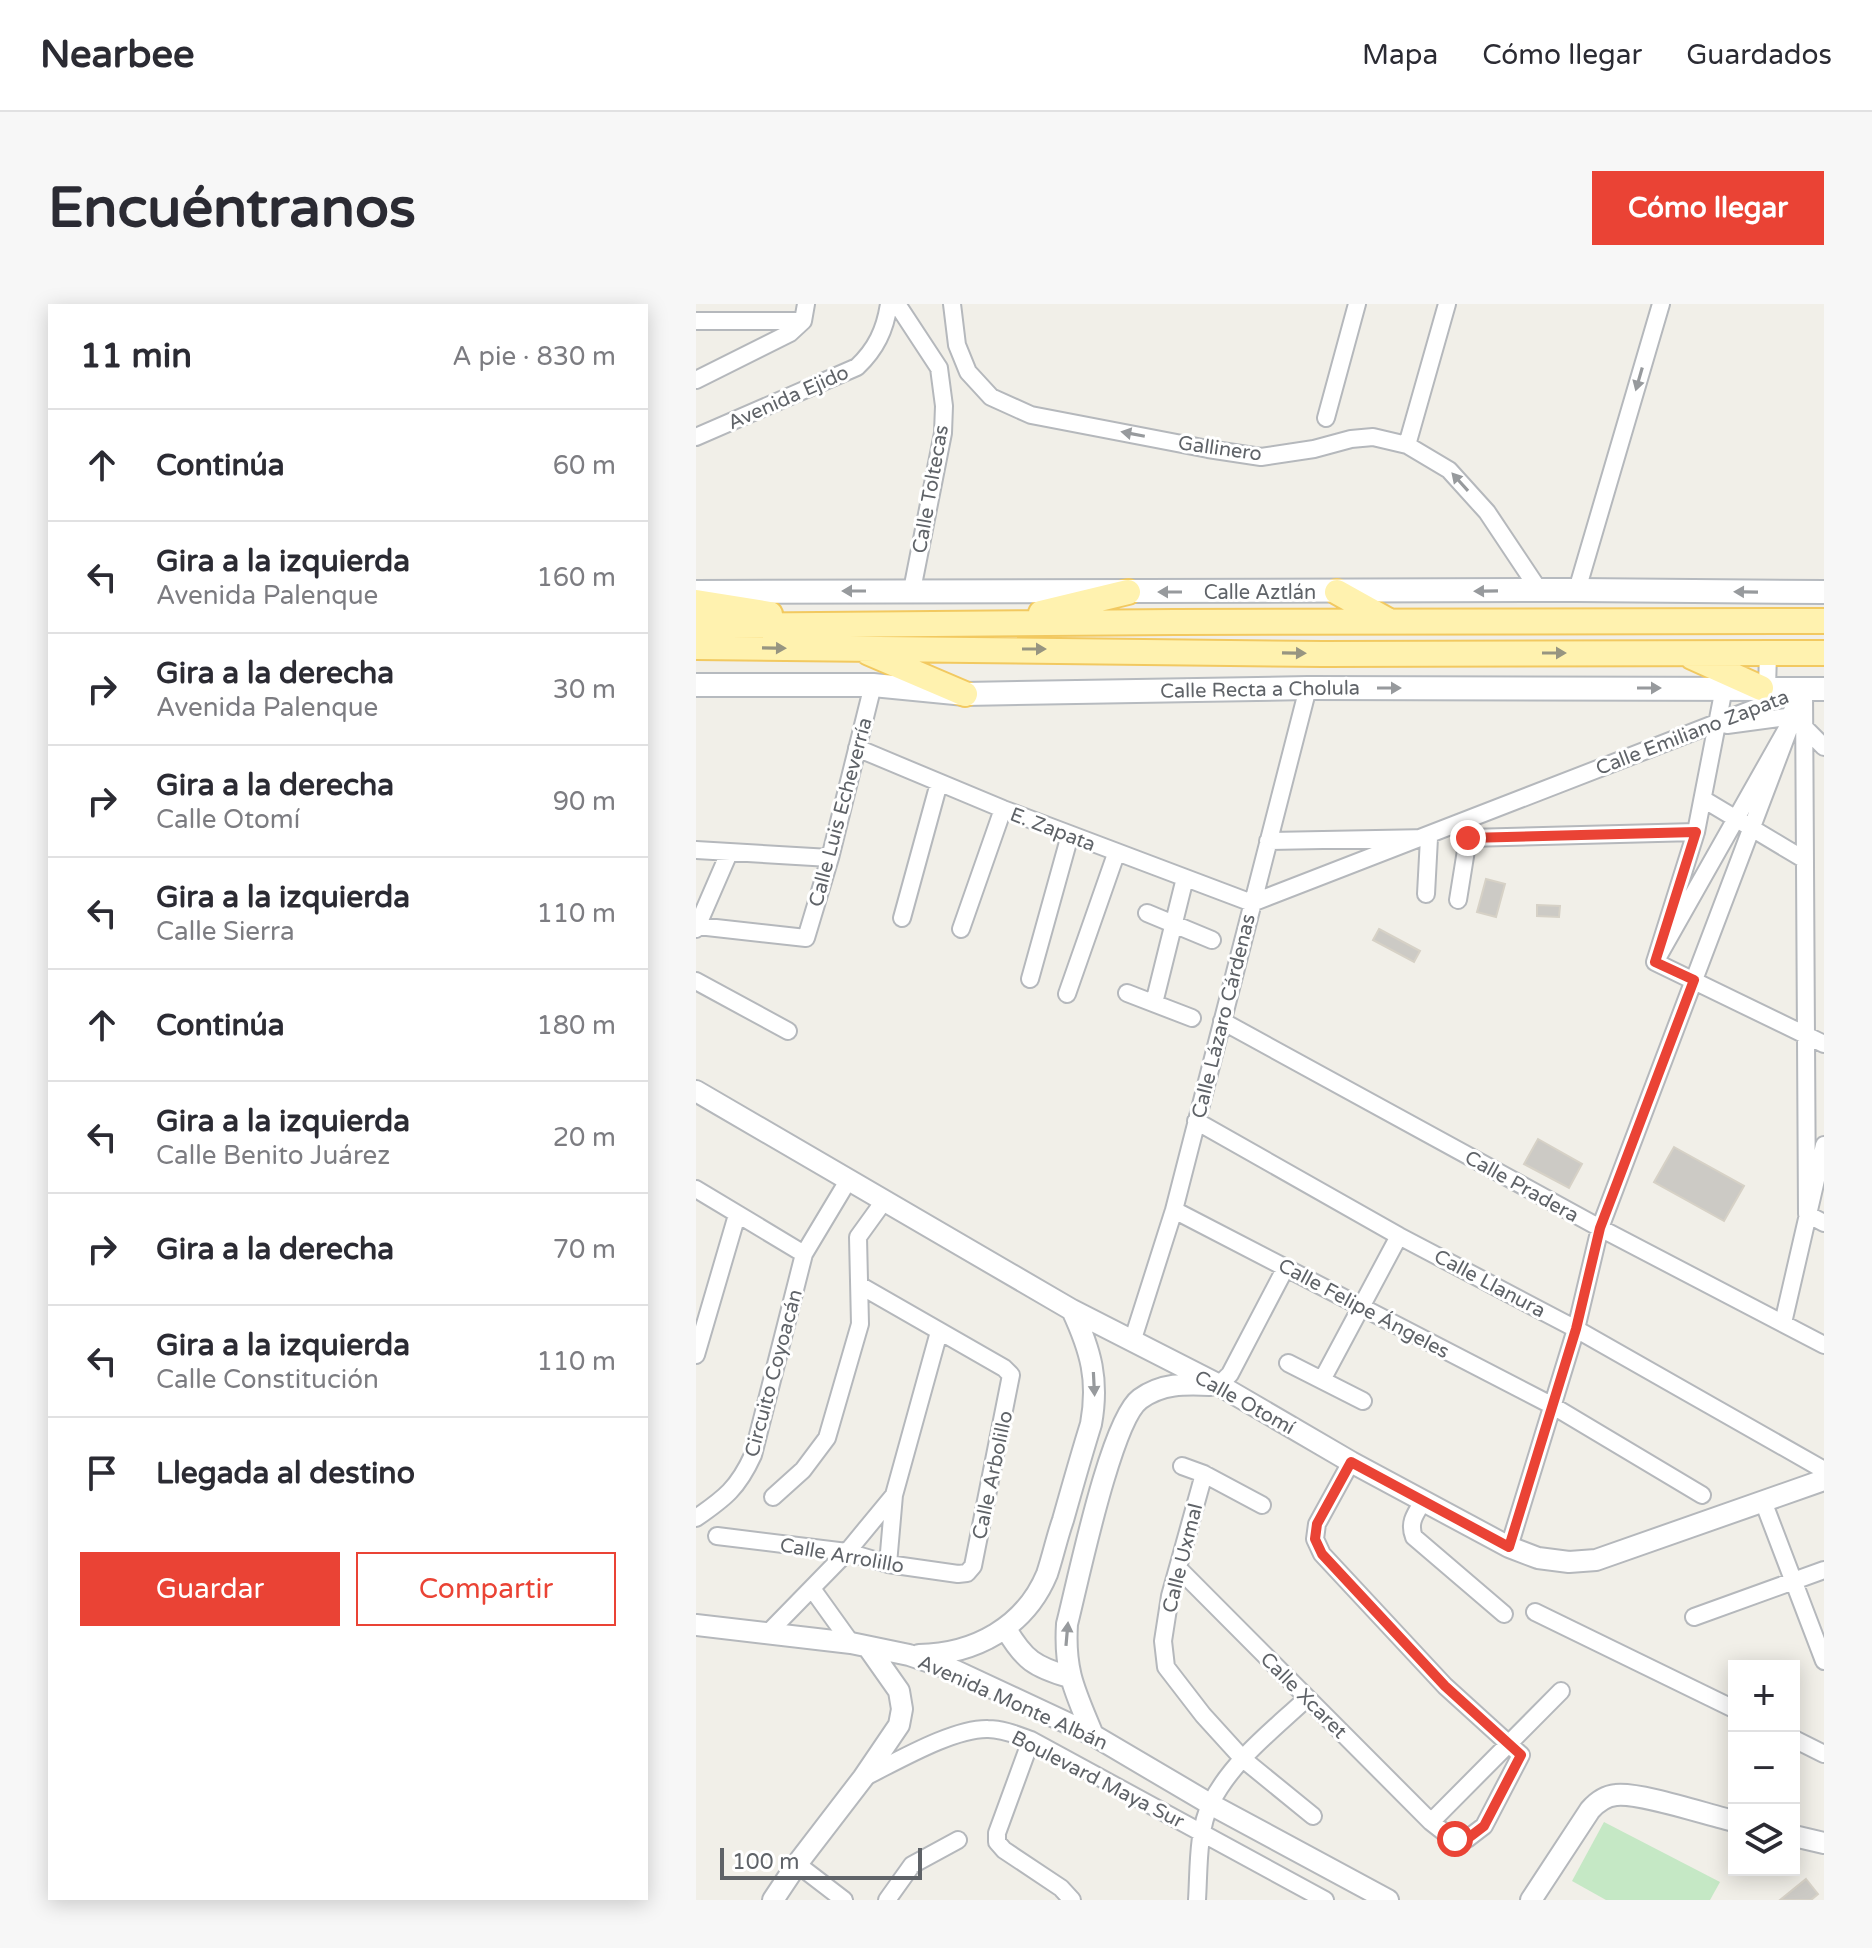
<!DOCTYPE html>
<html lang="es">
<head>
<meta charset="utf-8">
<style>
  :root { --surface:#fff; --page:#f7f7f7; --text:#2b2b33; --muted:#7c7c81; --line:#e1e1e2; --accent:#ea4335 }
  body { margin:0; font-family:"Varela Round",sans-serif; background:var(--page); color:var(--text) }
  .controls { position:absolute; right:24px; bottom:24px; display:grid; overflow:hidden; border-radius:0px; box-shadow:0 4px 20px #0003 }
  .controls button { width:72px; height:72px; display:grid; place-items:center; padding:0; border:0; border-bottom:2px solid var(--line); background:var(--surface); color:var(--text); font:40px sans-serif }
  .scale { position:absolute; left:24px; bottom:20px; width:202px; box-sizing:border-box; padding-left:8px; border:4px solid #5f6368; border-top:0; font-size:22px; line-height:28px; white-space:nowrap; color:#5f6368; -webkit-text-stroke:6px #fff; paint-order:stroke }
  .stop { position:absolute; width:24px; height:24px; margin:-18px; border:6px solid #ea4335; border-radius:50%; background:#fff }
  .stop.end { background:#ea4335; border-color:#fff; box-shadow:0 2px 8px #0008 }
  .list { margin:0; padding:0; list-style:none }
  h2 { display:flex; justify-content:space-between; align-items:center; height:104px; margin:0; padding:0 32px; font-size:34px }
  h2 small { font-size:26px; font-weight:400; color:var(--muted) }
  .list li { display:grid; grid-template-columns:52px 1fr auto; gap:24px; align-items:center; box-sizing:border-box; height:112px; padding:0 32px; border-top:2px solid var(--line) }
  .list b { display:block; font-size:30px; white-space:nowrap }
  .list p { margin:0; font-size:26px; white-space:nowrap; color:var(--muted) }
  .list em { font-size:26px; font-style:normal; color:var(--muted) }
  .actions { display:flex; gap:16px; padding:24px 32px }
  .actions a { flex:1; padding:18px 0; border:2px solid var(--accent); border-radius:0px; text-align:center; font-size:28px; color:var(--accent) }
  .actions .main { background:var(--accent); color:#fff }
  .icon { flex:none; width:44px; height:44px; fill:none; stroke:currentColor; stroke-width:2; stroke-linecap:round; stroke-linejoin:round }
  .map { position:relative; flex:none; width:1128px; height:1596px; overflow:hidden; border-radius:0px }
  header { display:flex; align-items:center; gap:48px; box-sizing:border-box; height:112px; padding:0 40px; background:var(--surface); border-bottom:2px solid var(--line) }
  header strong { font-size:38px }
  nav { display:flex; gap:44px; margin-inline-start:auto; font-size:28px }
  .intro { display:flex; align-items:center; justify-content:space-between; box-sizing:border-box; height:192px; padding:0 48px }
  h1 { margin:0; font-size:56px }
  .button { padding:20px 36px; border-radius:0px; background:var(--accent); color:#fff; font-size:28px; font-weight:700 }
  main { display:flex; gap:48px; padding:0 48px }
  aside { flex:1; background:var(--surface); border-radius:0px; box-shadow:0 4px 20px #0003 }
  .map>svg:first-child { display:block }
</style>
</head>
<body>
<header>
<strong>Nearbee</strong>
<nav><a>Mapa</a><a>Cómo llegar</a><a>Guardados</a></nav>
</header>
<div class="intro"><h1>Encuéntranos</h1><a class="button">Cómo llegar</a></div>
<main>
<aside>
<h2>11 min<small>A pie · 830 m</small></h2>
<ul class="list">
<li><svg class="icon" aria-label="ahead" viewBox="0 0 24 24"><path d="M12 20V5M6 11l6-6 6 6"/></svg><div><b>Continúa</b></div><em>60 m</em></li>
<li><svg class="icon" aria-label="left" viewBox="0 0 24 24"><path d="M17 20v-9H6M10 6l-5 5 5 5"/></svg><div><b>Gira a la izquierda</b><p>Avenida Palenque</p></div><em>160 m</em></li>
<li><svg class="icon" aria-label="right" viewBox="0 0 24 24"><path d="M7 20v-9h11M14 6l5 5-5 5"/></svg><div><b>Gira a la derecha</b><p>Avenida Palenque</p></div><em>30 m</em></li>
<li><svg class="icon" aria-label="right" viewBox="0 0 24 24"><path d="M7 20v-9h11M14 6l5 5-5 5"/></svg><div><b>Gira a la derecha</b><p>Calle Otomí</p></div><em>90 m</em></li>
<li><svg class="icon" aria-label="left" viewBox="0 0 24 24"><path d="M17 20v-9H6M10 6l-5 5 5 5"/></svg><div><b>Gira a la izquierda</b><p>Calle Sierra</p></div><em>110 m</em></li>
<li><svg class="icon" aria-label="ahead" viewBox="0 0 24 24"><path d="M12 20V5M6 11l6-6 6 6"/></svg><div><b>Continúa</b></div><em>180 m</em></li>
<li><svg class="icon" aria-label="left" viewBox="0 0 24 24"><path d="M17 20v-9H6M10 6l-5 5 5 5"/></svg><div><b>Gira a la izquierda</b><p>Calle Benito Juárez</p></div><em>20 m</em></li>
<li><svg class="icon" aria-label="right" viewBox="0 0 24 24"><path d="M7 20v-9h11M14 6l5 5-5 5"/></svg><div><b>Gira a la derecha</b></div><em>70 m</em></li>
<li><svg class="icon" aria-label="left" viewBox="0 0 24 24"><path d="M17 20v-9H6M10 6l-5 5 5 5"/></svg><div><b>Gira a la izquierda</b><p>Calle Constitución</p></div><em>110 m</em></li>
<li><svg class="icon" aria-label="arrive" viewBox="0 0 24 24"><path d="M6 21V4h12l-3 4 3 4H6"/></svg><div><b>Llegada al destino</b></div></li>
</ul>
<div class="actions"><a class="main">Guardar</a><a>Compartir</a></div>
</aside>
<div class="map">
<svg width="1128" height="1596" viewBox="0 0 1128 1596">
  <rect width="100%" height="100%" fill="#f1efe8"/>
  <path fill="#c5e8c5" d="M 908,1518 L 1024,1578 L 1014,1596 L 910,1596 L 876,1577 Z"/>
  <path fill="#cccac5" stroke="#d6d1c6" stroke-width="2" d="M 790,575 L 809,580 L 800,613 L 781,608 Z
    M 841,601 L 864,602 L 863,613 L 841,612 Z
    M 683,625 L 724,647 L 718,658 L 677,636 Z
    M 842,835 L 886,860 L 873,884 L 828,860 Z
    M 978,843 L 1048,882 L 1028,917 L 958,878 Z
    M 1110,1575 L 1122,1590 L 1115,1596 L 1084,1596 Z"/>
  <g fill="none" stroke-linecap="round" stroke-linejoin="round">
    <defs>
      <path id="minor" d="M 201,0 L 243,64 L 248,102 L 247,129 L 216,286
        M 256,0 L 261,41 L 272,68 L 295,93 L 335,111 L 512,145 L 565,153 L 618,145 L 655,135 L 677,133 L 711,141 L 753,166 L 791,208 L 843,286
        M 0,17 L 107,17
        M 0,76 L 94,29 L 107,17 L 110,0
        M 630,114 L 661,0
        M 0,133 L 161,63 C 180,45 189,26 193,0
        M 711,141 L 751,0
        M 881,286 L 965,0
        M 1072,349 L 1071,384 L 1077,390
        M 1104,419 L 1128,443
        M 1031,421 L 1098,412
        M 161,444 L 307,505 L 556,599 L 1108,385 L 1111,910 L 1128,919
        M 1007,495 L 1109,556
        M 572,537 L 733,534 L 730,590
        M 0,546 L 134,554
        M 762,596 L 772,534 L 1000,528
        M 451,609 L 516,636
        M 206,614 L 243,479
        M 2,622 L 110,634 L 134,554 L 177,381
        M 0,625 L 33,549
        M 265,625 L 307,505
        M 959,658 L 1128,740
        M 334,675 L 374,531
        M 0,677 L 92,727
        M 431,689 L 496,714
        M 371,690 L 420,550
        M 458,699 L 489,574
        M 526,717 L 904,924 L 1128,1041
        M 500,817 L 703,932 L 880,1025 L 1128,1166
        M 0,885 L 108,950
        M 478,906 L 857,1102 L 1006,1191
        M 1087,1019 L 1128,841
        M 436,1038 L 478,906 L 612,384
        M 0,1051 L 41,911
        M 592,1059 L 667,1097
        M 626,1076 L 703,932
        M 523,1081 L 534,1070 L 590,963
        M 486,1162 L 508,1170 L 566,1201
        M 508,1170 L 474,1292 L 467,1337 L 470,1363 L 507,1411 L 547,1455 L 617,1512
        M 77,1193 L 107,1166 L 131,1134 L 164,1020 L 162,933 L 188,897
        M 728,1196 C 720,1209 712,1218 718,1233 L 808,1310
        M 1067,1197 L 1128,1357
        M 0,1214 C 29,1194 42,1184 57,1151 L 108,950 L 153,875
        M 21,1232 L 151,1248 L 192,1260 L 262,1270 L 271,1269 L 277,1262 L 315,1071 L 308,1064 L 165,982
        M 813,1243 L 880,1025 L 904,924 L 1098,412 L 1108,385 L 1095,409 L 1098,412 L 959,658 L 1000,528 L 1028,384
        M 192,1260 L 198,1191
        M 482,1264 L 735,1518 L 753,1532 L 771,1535 L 788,1522 L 825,1451 L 749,1382 L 626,1250 L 619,1235 L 621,1220 L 655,1158
        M 117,1286 L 155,1339
        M 839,1308 L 1038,1405
        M 998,1313 L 1128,1266
        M 72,1329 L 151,1248 L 198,1191 L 243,1028
        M 1098,1435 L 1128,1450
        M 335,1436 L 301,1529 L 301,1538 L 308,1546 L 365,1584 L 376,1596
        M 167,1474 C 200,1458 257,1424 292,1425 C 307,1425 321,1431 335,1436 L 629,1596
        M 735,1518 L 865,1387
        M 101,1560 L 148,1596
        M 191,1596 L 216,1561 L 262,1536
        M 501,1596 C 503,1566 501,1527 515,1499 C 536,1457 577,1426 610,1395"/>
      <path id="tertiary" d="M 0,787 L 376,1006 L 523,1081 L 655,1158 L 813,1243 L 842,1254 L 873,1258 L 900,1256 L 1128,1176
        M 0,1321 L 155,1339 L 213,1351 L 260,1367 L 397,1431 L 514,1500 L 692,1596
        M 310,1325 C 328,1356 339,1363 373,1373
        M 223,1351 C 279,1350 329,1323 351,1270 C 357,1252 361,1233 367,1216 C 376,1184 385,1152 395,1120 C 403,1076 395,1047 376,1006
        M 397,1431 C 379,1387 368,1368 371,1320 C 382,1277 415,1116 444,1095 C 466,1079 489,1080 514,1081
        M 1098,1532 L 1128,1539
        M 77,1596 L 101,1560 L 167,1474 L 203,1421 L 206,1405 L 203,1387 L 172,1343
        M 835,1596 L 894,1506 C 901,1498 910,1492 920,1491 C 943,1488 1012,1511 1038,1517"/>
      <path id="secondary" d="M 0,288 L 881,286 L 1128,288
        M 0,381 L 177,381 L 269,390 L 612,384 L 1128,385"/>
      <path id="primary" d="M 641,288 L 693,317
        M 0,298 L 74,310
        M 345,309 L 432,288
        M 0,322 L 479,318 L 1128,317
        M 0,343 L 627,350 L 1128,349
        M 173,349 L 269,390
        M 996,353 L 1065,384"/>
    </defs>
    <use href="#minor" stroke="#b5b8bc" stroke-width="20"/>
    <use href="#tertiary" stroke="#b5b8bc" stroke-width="24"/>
    <use href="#secondary" stroke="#b6babf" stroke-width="26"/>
    <use href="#primary" stroke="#f2c960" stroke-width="28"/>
    <use href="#minor" stroke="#fff" stroke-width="16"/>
    <use href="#tertiary" stroke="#fff" stroke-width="20"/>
    <use href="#secondary" stroke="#fff" stroke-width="22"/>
    <use href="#primary" stroke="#fff2af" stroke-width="24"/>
  </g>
  <defs><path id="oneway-solid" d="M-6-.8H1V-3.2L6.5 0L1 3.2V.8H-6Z" transform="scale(2)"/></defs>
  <g fill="#979a9d">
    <use href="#oneway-solid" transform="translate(943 75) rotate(106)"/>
    <use href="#oneway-solid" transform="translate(437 130) rotate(-169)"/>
    <use href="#oneway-solid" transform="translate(764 178) rotate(-132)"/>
    <use href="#oneway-solid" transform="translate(158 287) rotate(180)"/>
    <use href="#oneway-solid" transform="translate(790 287) rotate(179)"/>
    <use href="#oneway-solid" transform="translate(474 288) rotate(-180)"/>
    <use href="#oneway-solid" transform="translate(1050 288) rotate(-179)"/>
    <use href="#oneway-solid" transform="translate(693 384)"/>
    <use href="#oneway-solid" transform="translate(953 384)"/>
    <use href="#oneway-solid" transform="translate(398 1080) rotate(87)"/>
    <use href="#oneway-solid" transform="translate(371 1330) rotate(-85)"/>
  </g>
  <g fill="#979581">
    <use href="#oneway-solid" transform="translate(78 344) rotate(1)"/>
    <use href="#oneway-solid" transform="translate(338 345)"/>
    <use href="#oneway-solid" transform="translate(598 349) rotate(1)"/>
    <use href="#oneway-solid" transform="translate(858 349)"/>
  </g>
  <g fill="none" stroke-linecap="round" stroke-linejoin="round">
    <path stroke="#ea4335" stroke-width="10" d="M 759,1535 L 771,1535 L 788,1522 L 825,1451 L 749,1382 L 626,1250 L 619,1235 L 621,1220 L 655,1158 L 813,1243 L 880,1025 L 904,924 L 998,676 L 959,658 L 1000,528 L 772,534"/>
  </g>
  <g text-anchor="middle" stroke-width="6" stroke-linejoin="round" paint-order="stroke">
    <g font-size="20" fill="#5f6368" stroke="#fff">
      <text transform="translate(92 93) rotate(-24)" y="7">Avenida Ejido</text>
      <text transform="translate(524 144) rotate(8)" y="7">Gallinero</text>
      <text transform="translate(234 185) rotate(-80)" y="7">Calle Toltecas</text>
      <text x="564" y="295">Calle Aztlán</text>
      <text transform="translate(564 385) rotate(-1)" y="7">Calle Recta a Cholula</text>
      <text transform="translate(996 428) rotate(-21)" y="7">Calle Emiliano Zapata</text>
      <text transform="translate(144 508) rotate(-75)" y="7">Calle Luis Echeverría</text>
      <text transform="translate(357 525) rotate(21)" y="7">E. Zapata</text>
      <text transform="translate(527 712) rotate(-76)" y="7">Calle Lázaro Cárdenas</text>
      <text transform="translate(826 882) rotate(29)" y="7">Calle Pradera</text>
      <text transform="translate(794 979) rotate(28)" y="7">Calle Llanura</text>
      <text transform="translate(668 1004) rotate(28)" y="7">Calle Felipe Ángeles</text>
      <text transform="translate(77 1069) rotate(-75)" y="7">Circuito Coyoacán</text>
      <text transform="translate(549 1098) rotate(29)" y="7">Calle Otomí</text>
      <text transform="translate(296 1171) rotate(-78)" y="7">Calle Arbolillo</text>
      <text transform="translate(146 1251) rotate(10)" y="7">Calle Arrolillo</text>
      <text transform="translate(486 1254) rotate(-76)" y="7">Calle Uxmal</text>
      <text transform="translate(608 1391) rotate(45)" y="7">Calle Xcaret</text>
      <text transform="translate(317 1398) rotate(24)" y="7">Avenida Monte Albán</text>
      <text transform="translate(402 1475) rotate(27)" y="7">Boulevard Maya Sur</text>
    </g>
  </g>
</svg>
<div class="controls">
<button>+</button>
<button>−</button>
<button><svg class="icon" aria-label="layers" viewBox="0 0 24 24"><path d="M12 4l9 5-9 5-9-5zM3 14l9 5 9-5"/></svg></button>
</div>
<div class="scale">100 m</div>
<div class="stop" style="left:759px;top:1535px"></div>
<div class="stop end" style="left:772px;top:534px"></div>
</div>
</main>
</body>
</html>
